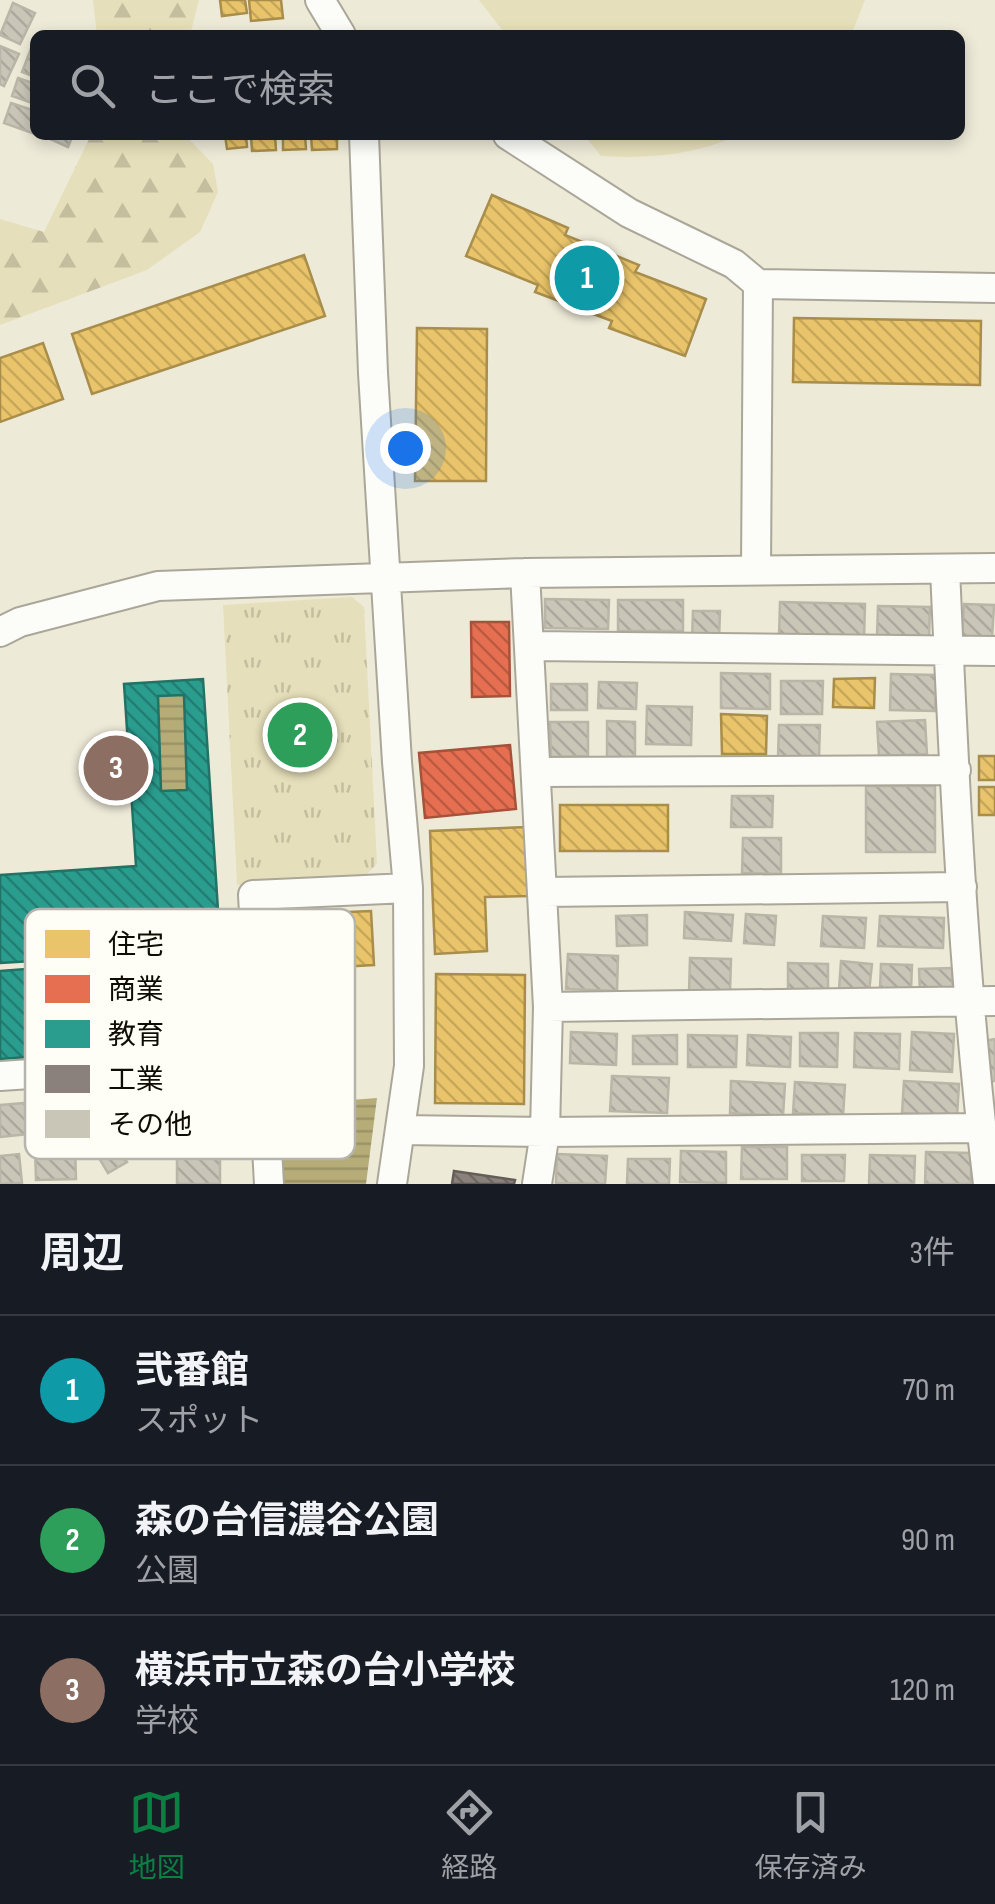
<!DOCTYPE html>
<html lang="ja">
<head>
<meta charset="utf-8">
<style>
  :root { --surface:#171b24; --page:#242831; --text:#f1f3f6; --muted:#9ea1a6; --line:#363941; --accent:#0b8043 }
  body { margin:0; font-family:"Sofia Sans Condensed","Noto Sans JP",sans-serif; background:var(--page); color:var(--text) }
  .you { position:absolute; left:405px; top:448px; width:35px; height:35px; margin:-25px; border:8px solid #fff; border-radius:50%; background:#1a73e8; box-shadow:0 0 0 15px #1a73e833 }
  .badge { display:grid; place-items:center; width:65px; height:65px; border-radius:50%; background:var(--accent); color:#fff; font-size:32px; font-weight:700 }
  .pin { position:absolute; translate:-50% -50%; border:5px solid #fff; box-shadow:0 2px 10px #0006 }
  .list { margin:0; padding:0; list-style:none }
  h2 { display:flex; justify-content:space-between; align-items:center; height:130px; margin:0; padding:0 40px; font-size:42px }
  h2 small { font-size:32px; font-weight:400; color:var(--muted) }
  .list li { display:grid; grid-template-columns:65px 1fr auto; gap:30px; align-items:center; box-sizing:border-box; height:150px; padding:0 40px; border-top:2px solid var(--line) }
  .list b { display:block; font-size:38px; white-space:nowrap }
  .list p { margin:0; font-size:32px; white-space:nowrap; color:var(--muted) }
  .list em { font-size:32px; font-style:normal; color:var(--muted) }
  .icon { flex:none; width:55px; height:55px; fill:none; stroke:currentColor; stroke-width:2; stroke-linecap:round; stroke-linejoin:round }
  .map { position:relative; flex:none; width:995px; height:1184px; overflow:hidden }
  .search { position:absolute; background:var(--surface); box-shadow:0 5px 15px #0003; left:30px; right:30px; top:30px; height:110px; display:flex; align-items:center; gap:25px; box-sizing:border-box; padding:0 35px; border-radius:15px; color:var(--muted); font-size:38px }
  .sheet { height:580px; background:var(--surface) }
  nav { display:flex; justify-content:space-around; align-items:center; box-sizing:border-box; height:140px; border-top:2px solid var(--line); background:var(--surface); font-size:28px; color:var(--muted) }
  nav a { display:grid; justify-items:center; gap:5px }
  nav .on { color:var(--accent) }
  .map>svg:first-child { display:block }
</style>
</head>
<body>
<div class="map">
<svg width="995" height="1184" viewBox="0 0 995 1184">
  <defs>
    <pattern id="forest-firs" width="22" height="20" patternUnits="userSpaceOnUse" patternTransform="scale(2.5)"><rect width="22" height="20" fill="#e6dfbb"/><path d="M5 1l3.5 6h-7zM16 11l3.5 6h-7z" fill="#c4be9f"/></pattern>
    <pattern id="park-tufts" width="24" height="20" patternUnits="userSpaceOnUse" patternTransform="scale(2.5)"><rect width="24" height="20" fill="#e6dfbb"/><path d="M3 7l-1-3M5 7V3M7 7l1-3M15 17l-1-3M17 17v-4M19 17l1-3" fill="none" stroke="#c4be9f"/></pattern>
    <pattern id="water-rules" width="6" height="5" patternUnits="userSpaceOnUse" patternTransform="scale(2.5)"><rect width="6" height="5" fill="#b6ac78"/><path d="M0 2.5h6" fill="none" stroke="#9b9366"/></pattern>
    <pattern id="homes-back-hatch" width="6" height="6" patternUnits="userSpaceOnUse" patternTransform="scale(2.5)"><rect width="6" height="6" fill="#e9c46a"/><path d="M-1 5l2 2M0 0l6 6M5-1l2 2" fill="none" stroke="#c7a75a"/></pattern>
    <pattern id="shops-back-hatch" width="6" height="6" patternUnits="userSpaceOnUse" patternTransform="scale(2.5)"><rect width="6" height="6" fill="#e76f51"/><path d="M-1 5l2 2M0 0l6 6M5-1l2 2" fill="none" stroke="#ba5a41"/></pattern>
    <pattern id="schools-back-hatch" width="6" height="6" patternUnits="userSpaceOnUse" patternTransform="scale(2.5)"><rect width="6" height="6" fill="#2a9d8f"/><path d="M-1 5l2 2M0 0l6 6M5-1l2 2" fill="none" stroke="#227e73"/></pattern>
    <pattern id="industry-back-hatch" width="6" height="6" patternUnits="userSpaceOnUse" patternTransform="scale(2.5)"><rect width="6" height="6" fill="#8a817c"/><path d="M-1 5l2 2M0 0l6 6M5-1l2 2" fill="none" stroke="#6f6863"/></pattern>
    <pattern id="building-back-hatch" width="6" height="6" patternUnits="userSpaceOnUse" patternTransform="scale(2.5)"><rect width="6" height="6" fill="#c9c6b8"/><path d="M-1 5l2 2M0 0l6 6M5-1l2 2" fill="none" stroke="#aba99d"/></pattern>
  </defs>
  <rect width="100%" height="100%" fill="#eeead8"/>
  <path fill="url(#forest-firs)" d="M 93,0 L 199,0 L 190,35 L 97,35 Z
    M 91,135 L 185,135 L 213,164 L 218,192 L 200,232 L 147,270 L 0,325 L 0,219 L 44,232 Z"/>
  <path fill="url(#park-tufts)" d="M 352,597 L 364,607 L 377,864 L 365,876 L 237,885 L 223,605 Z"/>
  <path fill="#e6dfbb" d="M 479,0 L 865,0 L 851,35 L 506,35 Z
    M 584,135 L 740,135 C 693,155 651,159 601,156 Z"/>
  <path fill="url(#water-rules)" d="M 184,695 L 187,790 L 161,791 L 158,696 Z
    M 377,1098 L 366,1184 L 282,1184 L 284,1105 Z"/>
  <path fill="url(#homes-back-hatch)" stroke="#a88d4b" stroke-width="2.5" d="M 220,0 L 245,0 L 247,13 L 222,16 Z
    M 249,0 L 281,0 L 283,18 L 251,21 Z
    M 225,135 L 246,135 L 247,147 L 227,149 Z
    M 251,135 L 275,135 L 276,150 L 252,151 Z
    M 283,135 L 305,135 L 306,149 L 283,150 Z
    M 311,135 L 337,135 L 337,149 L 312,150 Z
    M 492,195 L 568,228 L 565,235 L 639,265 L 635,272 L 706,299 L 685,356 L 609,328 L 612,321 L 535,292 L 538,285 L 466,256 Z
    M 304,255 L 325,316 L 92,394 L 72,334 Z
    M 794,318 L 981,321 L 980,385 L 793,382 Z
    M 417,328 L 487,329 L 486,481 L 415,481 Z
    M 43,343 L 63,399 L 0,422 L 0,358 Z
    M 875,678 L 874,708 L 833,707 L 834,679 Z
    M 721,714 L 767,716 L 766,754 L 722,754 Z
    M 979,756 L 995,756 L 995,780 L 979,780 Z
    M 979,787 L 995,787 L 995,815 L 979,815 Z
    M 560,805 L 668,805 L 668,851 L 560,851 Z
    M 527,827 L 530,896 L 485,897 L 487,951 L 435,954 L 430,831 Z
    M 371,911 L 374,965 L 320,968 L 325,1066 L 282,1068 L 275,915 Z
    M 436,974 L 525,975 L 524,1104 L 435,1103 Z"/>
  <path fill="url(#shops-back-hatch)" stroke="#a6523a" stroke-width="2.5" d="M 471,622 L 509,622 L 510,696 L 472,697 Z
    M 510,745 L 516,809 L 425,818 L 419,753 Z"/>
  <path fill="url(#schools-back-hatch)" stroke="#227265" stroke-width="2.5" fill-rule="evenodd" d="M 203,679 L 218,910 L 194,912 L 197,951 L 0,963 L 0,875 L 136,866 L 124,684 ZM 184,695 L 187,790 L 161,791 L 158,696 Z
    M 65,966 L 71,1054 L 0,1059 L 0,971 Z"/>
  <path fill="url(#industry-back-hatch)" stroke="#655e58" stroke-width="2.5" d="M 454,1171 L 515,1180 L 514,1184 L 452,1184 Z"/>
  <path fill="url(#building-back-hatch)" stroke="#b9b6a8" stroke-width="2.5" d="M 13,3 L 35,13 L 20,44 L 0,35 Z
    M 0,46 L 19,54 L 4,86 L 0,84 Z
    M 32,46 L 35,48 L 35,77 L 22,72 Z
    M 18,78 L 35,84 L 35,104 L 12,96 Z
    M 11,103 L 35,111 L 35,134 L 4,123 Z
    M 49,135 L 73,135 L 68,147 L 48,138 Z
    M 545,599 L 609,600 L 608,629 L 545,628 Z
    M 618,600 L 683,600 L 683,631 L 618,631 Z
    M 780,602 L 865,604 L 864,639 L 779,637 Z
    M 964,604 L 994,605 L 992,638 L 962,636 Z
    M 878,606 L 930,607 L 929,638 L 877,637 Z
    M 693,611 L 720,611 L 719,639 L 692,639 Z
    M 721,673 L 770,674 L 770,709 L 721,708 Z
    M 891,674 L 936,675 L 935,711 L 890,710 Z
    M 781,681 L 823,681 L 822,714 L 781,714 Z
    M 599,682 L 637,683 L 636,709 L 598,708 Z
    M 551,684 L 587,684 L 587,710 L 551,710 Z
    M 647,706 L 692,707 L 691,745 L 646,744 Z
    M 925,720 L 927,754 L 879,756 L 877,722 Z
    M 607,721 L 635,722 L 635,758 L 607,757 Z
    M 550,722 L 588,722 L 588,756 L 551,757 Z
    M 779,725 L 820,725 L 819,757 L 778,757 Z
    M 866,786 L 935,786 L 935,852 L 866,852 Z
    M 732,796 L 773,796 L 772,827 L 731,827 Z
    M 743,838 L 781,838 L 781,874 L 742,873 Z
    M 685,912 L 733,915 L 731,941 L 684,938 Z
    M 746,914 L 776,916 L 774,945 L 744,943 Z
    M 647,915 L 647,945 L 617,946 L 616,916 Z
    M 823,916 L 866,918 L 864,948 L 821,946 Z
    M 880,916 L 944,918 L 943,948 L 878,946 Z
    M 568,954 L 618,956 L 617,991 L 566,989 Z
    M 690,958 L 731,959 L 730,992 L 689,992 Z
    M 841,961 L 872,964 L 869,992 L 839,990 Z
    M 788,963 L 828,964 L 828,993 L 788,992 Z
    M 881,964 L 912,965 L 911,991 L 880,989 Z
    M 952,968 L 953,992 L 920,993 L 919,969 Z
    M 571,1032 L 617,1034 L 616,1065 L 570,1063 Z
    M 912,1032 L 954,1034 L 952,1072 L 910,1070 Z
    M 800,1033 L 838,1033 L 837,1067 L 800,1066 Z
    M 855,1033 L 900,1034 L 899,1069 L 854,1067 Z
    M 677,1035 L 677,1064 L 633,1064 L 633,1036 Z
    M 688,1035 L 737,1036 L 736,1067 L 688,1067 Z
    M 748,1035 L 791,1037 L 790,1067 L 747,1065 Z
    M 995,1039 L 995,1081 L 990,1081 L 984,1041 Z
    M 612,1076 L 669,1078 L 667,1113 L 610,1111 Z
    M 731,1081 L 785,1084 L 783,1116 L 730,1113 Z
    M 904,1081 L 959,1084 L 957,1117 L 902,1113 Z
    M 795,1082 L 845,1085 L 843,1116 L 793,1113 Z
    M 47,1101 L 50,1132 L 0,1137 L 0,1105 Z
    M 109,1132 L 127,1162 L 108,1173 L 90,1143 Z
    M 75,1146 L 76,1179 L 36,1180 L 35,1147 Z
    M 742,1147 L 787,1147 L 787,1179 L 741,1179 Z
    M 681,1151 L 726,1152 L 726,1183 L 680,1182 Z
    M 926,1152 L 971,1153 L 971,1184 L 925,1184 Z
    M 177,1153 L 220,1154 L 220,1184 L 177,1184 Z
    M 19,1154 L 22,1183 L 0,1184 L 0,1156 Z
    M 557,1154 L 607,1156 L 605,1184 L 556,1183 Z
    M 802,1155 L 845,1155 L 844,1181 L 802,1181 Z
    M 870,1155 L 915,1156 L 914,1184 L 869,1184 Z
    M 628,1159 L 670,1159 L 669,1184 L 627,1184 Z"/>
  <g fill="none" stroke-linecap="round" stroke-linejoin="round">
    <defs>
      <path id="minor" d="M 320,0 L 341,35
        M 364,135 L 373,373 L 397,762 L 408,888 L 409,1066 L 392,1184
        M 508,135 L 629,213 L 734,264 L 758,284 L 756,569
        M 758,284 L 995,288
        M 945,569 C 954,774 963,980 988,1184
        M 525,573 L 548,1007 L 545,1132 L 537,1184
        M 0,632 L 20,622 L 158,586 L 525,573 L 995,568
        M 531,646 L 995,651
        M 537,772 L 956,770
        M 544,892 L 962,887
        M 548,1007 L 995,1001
        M 0,1076 L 61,1072
        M 400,1130 L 545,1132 L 981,1128
        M 269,1184 L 253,895 L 408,888"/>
    </defs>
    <use href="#minor" stroke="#aaa799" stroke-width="32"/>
    <use href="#minor" stroke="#fcfcf9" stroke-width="28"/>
  </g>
  <rect x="25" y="909" width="330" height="250" rx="15" fill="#fefdf6" stroke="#b6b5ad" stroke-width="2.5"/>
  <rect x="45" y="930" width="45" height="28" fill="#e9c46a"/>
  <rect x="45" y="975" width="45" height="28" fill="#e76f51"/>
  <rect x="45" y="1020" width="45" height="28" fill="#2a9d8f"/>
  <rect x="45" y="1065" width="45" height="28" fill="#8a817c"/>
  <rect x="45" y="1110" width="45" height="28" fill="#c9c6b8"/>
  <g font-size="28" fill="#0f0d03">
    <text x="108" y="954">住宅</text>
    <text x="108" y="999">商業</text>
    <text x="108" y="1044">教育</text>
    <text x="108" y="1089">工業</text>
    <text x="108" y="1134">その他</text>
  </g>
</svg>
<div class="you"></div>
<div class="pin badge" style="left:587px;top:278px;background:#0f9aa8">1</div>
<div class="pin badge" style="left:300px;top:735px;background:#2e9e5b">2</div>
<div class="pin badge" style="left:116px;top:768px;background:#8d6e63">3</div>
<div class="search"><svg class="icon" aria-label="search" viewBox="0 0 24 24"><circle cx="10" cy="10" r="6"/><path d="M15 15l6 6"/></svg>ここで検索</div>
</div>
<section class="sheet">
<h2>周辺<small>3件</small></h2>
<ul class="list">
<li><span class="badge" style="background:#0f9aa8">1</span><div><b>弐番館</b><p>スポット</p></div><em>70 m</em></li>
<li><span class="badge" style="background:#2e9e5b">2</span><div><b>森の台信濃谷公園</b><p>公園</p></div><em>90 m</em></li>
<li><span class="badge" style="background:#8d6e63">3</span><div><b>横浜市立森の台小学校</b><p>学校</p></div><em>120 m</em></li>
</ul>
</section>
<nav>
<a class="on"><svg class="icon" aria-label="map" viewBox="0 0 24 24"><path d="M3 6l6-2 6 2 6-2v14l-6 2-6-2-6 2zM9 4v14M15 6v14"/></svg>地図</a>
<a><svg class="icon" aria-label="directions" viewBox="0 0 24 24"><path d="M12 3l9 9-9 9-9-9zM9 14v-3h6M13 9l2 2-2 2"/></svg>経路</a>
<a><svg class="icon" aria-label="saved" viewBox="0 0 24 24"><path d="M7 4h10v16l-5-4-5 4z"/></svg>保存済み</a>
</nav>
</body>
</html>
